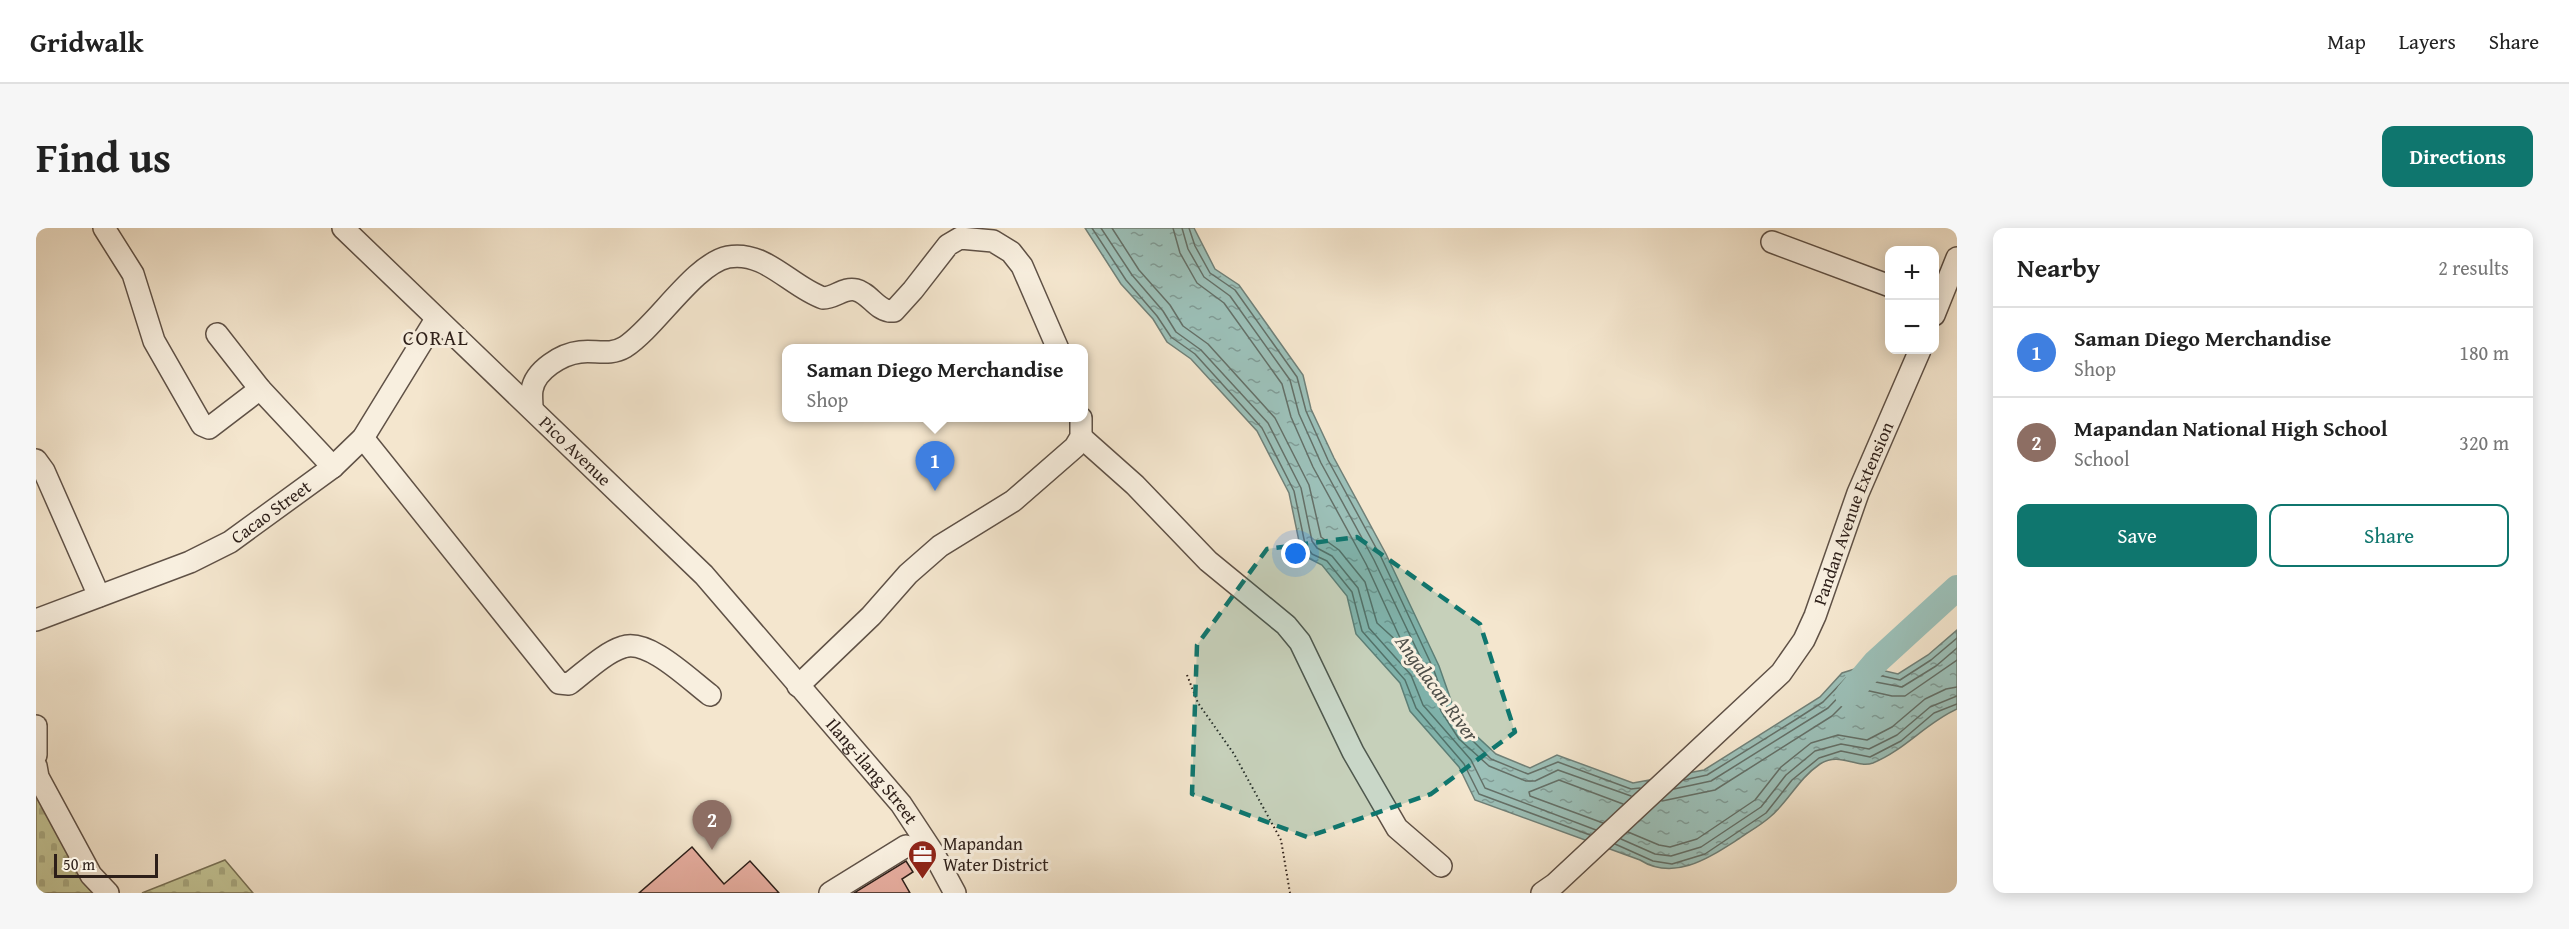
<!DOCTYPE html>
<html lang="en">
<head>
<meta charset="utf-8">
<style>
  :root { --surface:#fff; --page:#f6f6f6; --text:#222; --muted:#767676; --line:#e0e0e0; --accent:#0f766e }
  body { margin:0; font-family:"Gentium Book Plus",serif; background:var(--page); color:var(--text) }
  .controls { position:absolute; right:18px; top:18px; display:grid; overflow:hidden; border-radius:12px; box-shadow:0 3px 15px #0003 }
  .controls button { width:54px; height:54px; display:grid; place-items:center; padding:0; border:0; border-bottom:2px solid var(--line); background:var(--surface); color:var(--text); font:30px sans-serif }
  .scale { position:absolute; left:18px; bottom:15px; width:104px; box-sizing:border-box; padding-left:6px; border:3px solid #2d1f19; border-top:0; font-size:16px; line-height:21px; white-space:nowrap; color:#2d1f19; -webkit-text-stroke:4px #f8efdf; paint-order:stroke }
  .you { position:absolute; left:1260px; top:326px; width:21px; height:21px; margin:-15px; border:4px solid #fff; border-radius:50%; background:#1a73e8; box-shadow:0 0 0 9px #1a73e833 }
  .badge { display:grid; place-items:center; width:39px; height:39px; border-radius:50%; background:var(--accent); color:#fff; font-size:20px; font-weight:700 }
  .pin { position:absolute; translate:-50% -50px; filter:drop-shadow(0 2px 3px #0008) }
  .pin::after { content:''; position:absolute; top:32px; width:21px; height:18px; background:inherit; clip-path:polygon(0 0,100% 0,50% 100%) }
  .popup { position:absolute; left:746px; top:116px; width:306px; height:78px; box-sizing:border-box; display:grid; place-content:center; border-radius:12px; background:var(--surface); filter:drop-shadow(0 2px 4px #0005); font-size:20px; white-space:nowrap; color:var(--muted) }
  .popup b { font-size:22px; color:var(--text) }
  .popup::after { content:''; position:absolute; left:50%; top:100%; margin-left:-12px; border:12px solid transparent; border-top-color:var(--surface) }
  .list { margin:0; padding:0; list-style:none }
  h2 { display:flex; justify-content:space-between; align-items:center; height:78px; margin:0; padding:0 24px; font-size:26px }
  h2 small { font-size:20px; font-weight:400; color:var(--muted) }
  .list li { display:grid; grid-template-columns:39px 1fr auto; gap:18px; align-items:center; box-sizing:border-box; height:90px; padding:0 24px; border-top:2px solid var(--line) }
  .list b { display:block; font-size:22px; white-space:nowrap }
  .list p { margin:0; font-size:20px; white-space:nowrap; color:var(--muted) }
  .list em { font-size:20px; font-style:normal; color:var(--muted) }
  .actions { display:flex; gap:12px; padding:18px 24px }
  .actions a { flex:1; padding:14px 0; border:2px solid var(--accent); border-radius:12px; text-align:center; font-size:21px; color:var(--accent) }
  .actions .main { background:var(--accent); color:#fff }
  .map { position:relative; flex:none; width:1921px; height:665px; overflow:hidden; border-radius:12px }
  header { display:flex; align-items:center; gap:36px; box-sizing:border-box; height:84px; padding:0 30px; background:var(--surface); border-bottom:2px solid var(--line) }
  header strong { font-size:28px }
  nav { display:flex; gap:33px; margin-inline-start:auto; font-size:21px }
  .intro { display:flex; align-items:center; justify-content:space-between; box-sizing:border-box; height:144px; padding:0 36px }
  h1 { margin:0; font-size:42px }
  .button { padding:15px 27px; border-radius:12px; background:var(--accent); color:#fff; font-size:21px; font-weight:700 }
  main { display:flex; gap:36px; padding:0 36px }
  aside { flex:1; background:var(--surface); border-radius:12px; box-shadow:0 3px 15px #0003 }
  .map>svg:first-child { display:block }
</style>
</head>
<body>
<header>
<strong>Gridwalk</strong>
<nav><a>Map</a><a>Layers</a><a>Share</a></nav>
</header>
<div class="intro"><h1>Find us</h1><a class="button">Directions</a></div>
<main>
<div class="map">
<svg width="1921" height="665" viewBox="0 0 1921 665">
  <defs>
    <pattern id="cemetery-stones" width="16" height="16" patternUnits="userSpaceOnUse" patternTransform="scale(1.5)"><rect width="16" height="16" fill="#c2c394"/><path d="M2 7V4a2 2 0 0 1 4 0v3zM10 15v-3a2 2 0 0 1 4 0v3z" fill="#a7a77f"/></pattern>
    <pattern id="water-ripples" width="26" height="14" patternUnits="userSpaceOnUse" patternTransform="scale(1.5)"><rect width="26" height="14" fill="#9cc0b8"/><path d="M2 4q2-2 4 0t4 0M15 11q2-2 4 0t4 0" fill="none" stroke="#809b95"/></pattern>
  </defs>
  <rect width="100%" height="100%" fill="#f4e6ce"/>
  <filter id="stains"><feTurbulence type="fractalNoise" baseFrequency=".00333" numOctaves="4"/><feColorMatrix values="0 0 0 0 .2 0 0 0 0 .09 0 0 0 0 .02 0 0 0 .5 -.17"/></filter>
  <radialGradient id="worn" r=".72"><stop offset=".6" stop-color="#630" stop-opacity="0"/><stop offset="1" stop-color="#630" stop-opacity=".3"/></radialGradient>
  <path fill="url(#cemetery-stones)" stroke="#787156" stroke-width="1.5" d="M 0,550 L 68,665 L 0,665 Z
    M 189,632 L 217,665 L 106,665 Z"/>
  <path fill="url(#water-ripples)" stroke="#708078" stroke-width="1.5" d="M 1049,0 L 1158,0 L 1179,41 L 1203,57 L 1267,147 L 1275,181 L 1298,230 L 1350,326 L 1403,438 L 1417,478 L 1433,501 L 1460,526 L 1494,540 L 1521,527 L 1597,555 L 1668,542 L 1784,469 L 1806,445 L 1828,438 L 1862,446 L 1892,427 L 1921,402 L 1921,481 C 1890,495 1869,522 1837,535 C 1820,541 1804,523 1784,536 C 1762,551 1753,573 1734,589 C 1725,597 1714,603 1704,610 C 1674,629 1639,654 1604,632 L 1439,572 L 1423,539 L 1374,483 L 1364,455 L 1320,406 L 1311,368 L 1286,337 L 1272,330 L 1264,318 L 1253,265 L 1221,203 L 1155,131 L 1131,114 L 1117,91 L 1085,56 Z"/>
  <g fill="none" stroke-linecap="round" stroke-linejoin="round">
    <path stroke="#647068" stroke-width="1.5" d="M 1056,0 L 1090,52 L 1121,88 L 1135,109 L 1159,126 L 1226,200 L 1258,263 L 1269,316 L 1276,326 L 1291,333 L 1316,364 L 1326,403 L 1369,452 L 1380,480 L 1428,536 L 1443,566 L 1554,607
      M 1065,0 L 1096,47 L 1127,83 L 1140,104 L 1165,122 L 1232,195 L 1265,260 L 1276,313 L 1281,320 L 1296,328 L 1322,360 L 1333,400 L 1375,447 L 1387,477 L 1435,532 L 1449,560 L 1560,602
      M 1076,0 L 1103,42 L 1134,77 L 1147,98 L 1172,116 L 1239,190 L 1273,257 L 1285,309 L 1303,322 L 1329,354 L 1341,395 L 1364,416 L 1365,412 L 1330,336 L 1277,239 L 1255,189 L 1246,156 L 1188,75 L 1161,55 L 1144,25 L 1137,0
      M 1146,0 L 1152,21 L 1168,49 L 1194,68 L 1254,152 L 1263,186 L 1285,235 L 1338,332 L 1391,443 L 1405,483 L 1423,511 L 1453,538 L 1490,553 L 1499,553 L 1522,542 L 1595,568
      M 1153,0 L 1159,18 L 1174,45 L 1199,62 L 1261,149 L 1270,183 L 1292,232 L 1345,329 L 1397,440 L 1412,481 L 1429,505 L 1455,531 L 1492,546 L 1522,534 L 1595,561 L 1604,560
      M 1648,552 L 1671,547 L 1759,492 L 1787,474 L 1810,450 L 1829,444 L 1864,452 L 1895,432 L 1921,410
      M 1638,561 L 1675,553 L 1792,480 L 1814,457 L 1829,452 L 1866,459 L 1900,438 L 1921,420
      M 1626,573 L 1679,562 L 1796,488 L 1819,465 L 1829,462 L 1856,468 L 1869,468 L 1921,432
      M 1567,595 L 1494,568 L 1493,564 L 1523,552 L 1587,576
      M 1592,604 L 1623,617 L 1634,619 L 1661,611 L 1719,572 L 1745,539 L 1775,515 L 1802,507 L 1831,512 L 1856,499 L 1889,471 L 1910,461 L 1921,459
      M 1585,611 L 1619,626 L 1635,628 L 1665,619 L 1725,579 L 1750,547 L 1779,523 L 1805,516 L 1833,521 L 1861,507 L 1894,479 L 1921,468
      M 1579,616 L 1617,633 L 1636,636 L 1669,626 L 1730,585 L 1756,552 L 1783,530 L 1805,523 L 1834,529 L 1865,513 L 1898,485 L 1921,476"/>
    <path stroke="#9cc0b8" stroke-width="26" d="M 1812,467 L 1840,434 L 1921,360"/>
  </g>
  <path fill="#e5ac9e" stroke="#2d1f19" stroke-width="1.5" d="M 656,619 L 688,656 L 714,633 L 743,665 L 603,665 Z
    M 870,633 L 877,644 L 866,651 L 874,665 L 818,665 Z"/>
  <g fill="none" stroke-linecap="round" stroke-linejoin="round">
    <defs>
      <g id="minor">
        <path d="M 68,0 L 97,46 L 118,113 L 166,197 L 173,200 L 224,161"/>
        <path id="s1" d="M 307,0 L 668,347 L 865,576 L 898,626 L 919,665"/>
        <path d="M 1736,14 L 1854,58"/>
        <path d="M 1898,87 L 1921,30"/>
        <path d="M 181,106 L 224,161 L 297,239"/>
        <path d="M 496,180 C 496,174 495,167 496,162 C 499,142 526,126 544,124 C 559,122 574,128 589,119 C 620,99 658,36 692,29 C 729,22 755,59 787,70 C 799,70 808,59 820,62 C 833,65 840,81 853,83 L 858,83 L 877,62 L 912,17 L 924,10 L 957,13 L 975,24 L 986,38 L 1022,121"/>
        <path d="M 1045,209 L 1099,257 L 1172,333 L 1250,397 L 1264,414 L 1317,524 L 1361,600 L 1405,638"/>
        <path d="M 327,210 L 523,455 L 533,456 C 549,444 568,425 587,419 C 612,410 654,452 674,467"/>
        <path d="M 0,232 L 8,243 L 63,368"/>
        <path id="s2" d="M 0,392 L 154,334 L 194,314 L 297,239 L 327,210 L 400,91"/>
        <path d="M 762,458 L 835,388 L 872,346 L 904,318 L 977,273 L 1039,219 L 1045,209 L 1045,190"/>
        <path d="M 0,498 L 0,527"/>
        <path d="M 0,538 L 2,549 L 55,647 L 72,665"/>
        <path d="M 794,665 L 870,618 L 898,626"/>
        <path id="s3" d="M 1506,665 L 1519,656 L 1745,445 L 1768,412 L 1779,388 L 1822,265 L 1884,122"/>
      </g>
    </defs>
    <use href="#minor" stroke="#5f5146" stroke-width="24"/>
    <path stroke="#2d1f19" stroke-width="2" stroke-dasharray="1.5 3" stroke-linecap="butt" d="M 1151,447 L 1162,475 L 1198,526 L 1245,612 L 1254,665"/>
    <use href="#minor" stroke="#f8efdf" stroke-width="21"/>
  </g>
  <path fill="#0f766e" fill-opacity="0.2" stroke="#0f766e" stroke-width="4.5" stroke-dasharray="12 8" stroke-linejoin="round" d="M 1321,309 L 1444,396 L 1479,504 L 1395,566 L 1271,609 L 1156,566 L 1161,417 L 1231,321 Z"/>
  <defs>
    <symbol id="office-pin" viewBox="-11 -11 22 30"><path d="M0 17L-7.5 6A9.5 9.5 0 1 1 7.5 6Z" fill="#8f2418" stroke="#f8efdf"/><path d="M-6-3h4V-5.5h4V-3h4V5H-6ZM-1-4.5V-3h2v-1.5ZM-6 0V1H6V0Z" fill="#fff"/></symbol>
  </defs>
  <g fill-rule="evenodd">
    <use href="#office-pin" x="870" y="610" width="33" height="45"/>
  </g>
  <g text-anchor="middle" stroke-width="6" stroke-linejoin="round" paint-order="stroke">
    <g font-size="18" fill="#2d1f19" stroke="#f8efdf">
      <text dy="6" stroke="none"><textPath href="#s1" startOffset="322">Pico Avenue</textPath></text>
      <text dy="6" stroke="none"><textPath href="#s2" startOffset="260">Cacao Street</textPath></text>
      <text dy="6" stroke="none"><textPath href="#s3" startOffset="501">Pandan Avenue Extension</textPath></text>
      <text dy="6" stroke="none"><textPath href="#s1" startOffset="759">Ilang-ilang Street</textPath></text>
    </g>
    <g font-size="18" fill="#2d1f19" stroke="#f8efdf" text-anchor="start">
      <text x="907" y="622">Mapandan<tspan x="907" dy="21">Water District</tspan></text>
    </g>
    <g font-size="20" font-style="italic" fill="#4e4f49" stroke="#f8efdf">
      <text transform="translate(1401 460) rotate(54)" y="7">Angalacan River</text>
    </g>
    <g font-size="21" letter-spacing="1.5" fill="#2d1f19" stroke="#f8efdf">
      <text x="400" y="117">CORAL</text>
    </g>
  </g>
  <rect width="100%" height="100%" filter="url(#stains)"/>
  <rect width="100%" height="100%" fill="url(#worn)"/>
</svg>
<div class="controls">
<button>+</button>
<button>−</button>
</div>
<div class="scale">50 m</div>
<div class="you"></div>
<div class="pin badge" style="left:899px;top:263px;background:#3f7fe0">1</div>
<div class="popup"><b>Saman Diego Merchandise</b>Shop</div>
<div class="pin badge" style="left:676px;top:622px;background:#8d6e63">2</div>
</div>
<aside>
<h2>Nearby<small>2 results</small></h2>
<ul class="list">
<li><span class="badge" style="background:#3f7fe0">1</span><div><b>Saman Diego Merchandise</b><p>Shop</p></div><em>180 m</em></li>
<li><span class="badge" style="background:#8d6e63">2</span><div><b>Mapandan National High School</b><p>School</p></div><em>320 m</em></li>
</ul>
<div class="actions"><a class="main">Save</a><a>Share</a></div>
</aside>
</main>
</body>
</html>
